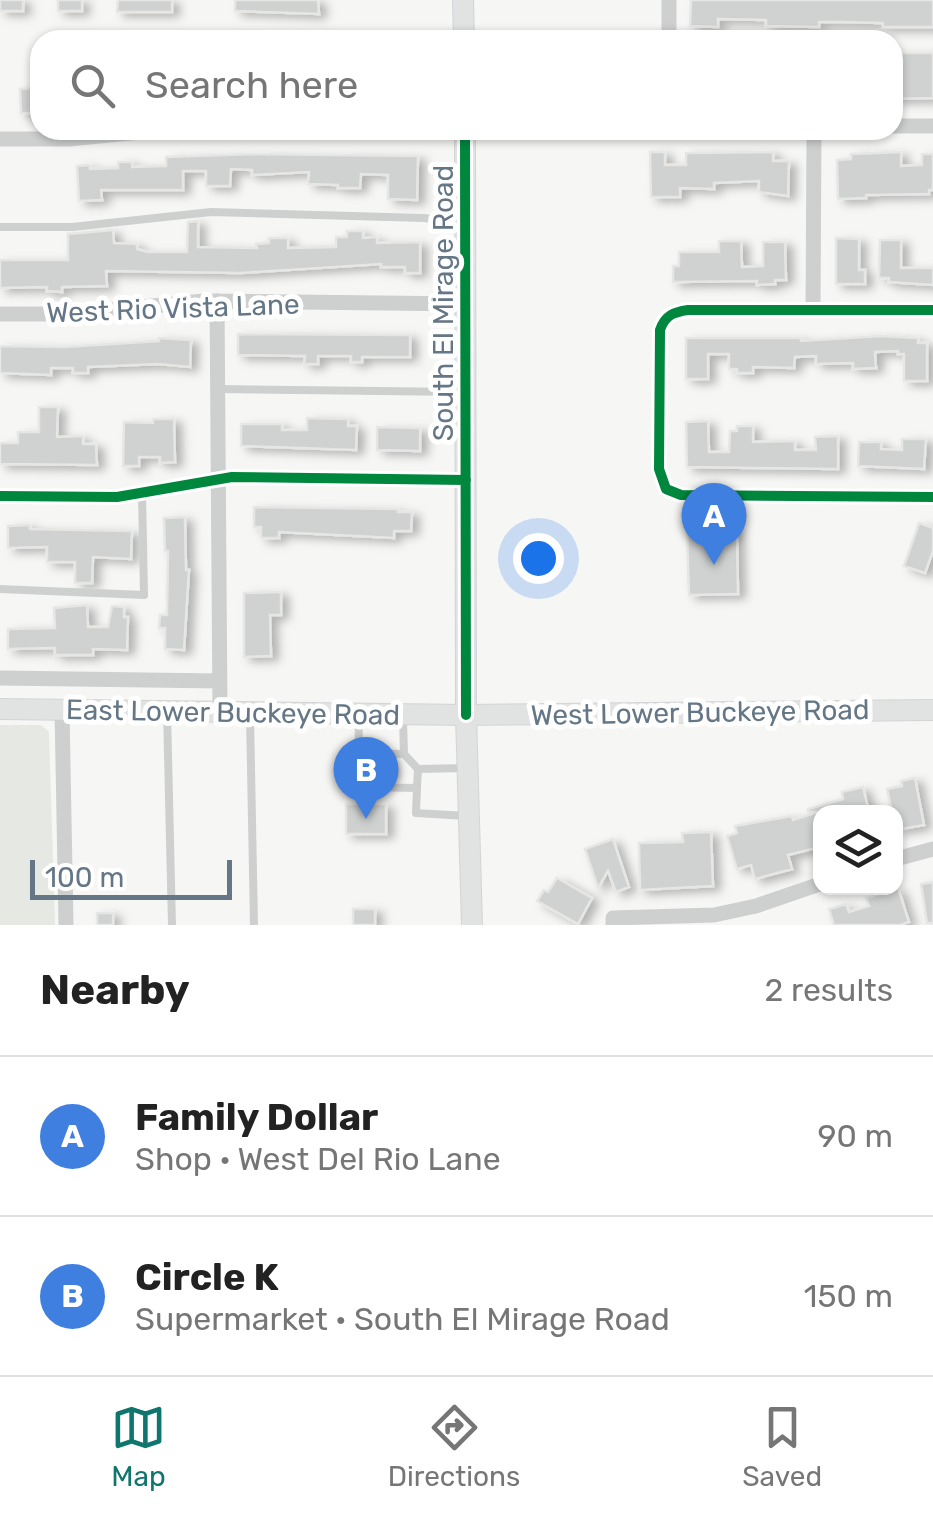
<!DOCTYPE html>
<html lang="en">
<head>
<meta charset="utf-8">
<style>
  :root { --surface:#fff; --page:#f2f2f2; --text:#222; --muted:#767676; --line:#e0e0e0; --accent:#0f766e }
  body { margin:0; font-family:Rubik,sans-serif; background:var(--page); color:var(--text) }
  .controls { position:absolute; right:30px; bottom:30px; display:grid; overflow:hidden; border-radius:20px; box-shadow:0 2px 8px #0004 }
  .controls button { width:90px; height:90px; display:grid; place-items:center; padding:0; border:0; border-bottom:2px solid var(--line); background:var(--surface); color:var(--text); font:50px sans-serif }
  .scale { position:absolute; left:30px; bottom:25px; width:202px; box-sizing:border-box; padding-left:10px; border:5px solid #657786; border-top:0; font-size:28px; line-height:35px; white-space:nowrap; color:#657786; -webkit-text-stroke:8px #fff; paint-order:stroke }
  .you { position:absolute; left:538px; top:558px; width:35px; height:35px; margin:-25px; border:8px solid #fff; border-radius:50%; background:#1a73e8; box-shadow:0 0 0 15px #1a73e833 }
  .badge { display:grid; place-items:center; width:65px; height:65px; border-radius:50%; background:var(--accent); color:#fff; font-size:32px; font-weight:700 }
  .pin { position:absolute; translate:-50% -82px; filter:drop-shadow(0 2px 5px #0008) }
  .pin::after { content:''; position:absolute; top:52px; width:35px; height:30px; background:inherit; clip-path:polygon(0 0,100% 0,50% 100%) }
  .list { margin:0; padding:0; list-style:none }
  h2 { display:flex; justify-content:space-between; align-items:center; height:130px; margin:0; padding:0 40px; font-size:42px }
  h2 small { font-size:32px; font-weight:400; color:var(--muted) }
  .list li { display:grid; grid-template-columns:65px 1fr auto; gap:30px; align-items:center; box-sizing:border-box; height:160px; padding:0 40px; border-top:2px solid var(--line) }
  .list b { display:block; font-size:38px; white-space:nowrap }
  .list p { margin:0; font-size:32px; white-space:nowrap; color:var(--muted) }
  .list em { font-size:32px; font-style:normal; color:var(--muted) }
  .icon { flex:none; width:55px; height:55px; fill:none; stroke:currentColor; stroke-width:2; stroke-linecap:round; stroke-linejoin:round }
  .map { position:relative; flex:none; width:933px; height:925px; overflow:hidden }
  .search { position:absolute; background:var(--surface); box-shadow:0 2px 8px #0004; left:30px; right:30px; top:30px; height:110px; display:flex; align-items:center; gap:25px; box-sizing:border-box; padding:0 35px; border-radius:30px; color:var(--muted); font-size:38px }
  .sheet { height:450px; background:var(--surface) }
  nav { display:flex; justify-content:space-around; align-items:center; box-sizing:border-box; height:140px; border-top:2px solid var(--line); background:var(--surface); font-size:28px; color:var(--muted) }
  nav a { display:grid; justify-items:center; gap:5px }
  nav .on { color:var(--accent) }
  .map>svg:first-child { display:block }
</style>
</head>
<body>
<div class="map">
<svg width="933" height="925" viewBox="0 0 933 925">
  <defs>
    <filter id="shadow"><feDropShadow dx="7" dy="4" stdDeviation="5" flood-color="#0004"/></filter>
  </defs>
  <rect width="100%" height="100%" fill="#f6f6f5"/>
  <path fill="#e6e9e3" d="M 0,725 L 41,725 L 49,732 L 55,925 L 0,925 Z"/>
  <path fill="#d0d1d1" stroke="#e6e6e4" stroke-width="2.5" filter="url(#shadow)" d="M 0,0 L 23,0 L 23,11 L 0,11 Z
    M 58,0 L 82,0 L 82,11 L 58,11 Z
    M 118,0 L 172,0 L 172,12 L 117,12 Z
    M 235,0 L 318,0 L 319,14 L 235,11 Z
    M 691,0 L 933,0 L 933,27 L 883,27 L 883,23 L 840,22 L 819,22 L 819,27 L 766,26 L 766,20 L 718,19 L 718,27 L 690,26 Z
    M 893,53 L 933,53 L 933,98 L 893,99 Z
    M 37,88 L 40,113 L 21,113 L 20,89 Z
    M 650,152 L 665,152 L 665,165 L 686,165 L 686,153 L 773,152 L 773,161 L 789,161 L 788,196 L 759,192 L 759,181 L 714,183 L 714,189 L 680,188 L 680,197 L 651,197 Z
    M 901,152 L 901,166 L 922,165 L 922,154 L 933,154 L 933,190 L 929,190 L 929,194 L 866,195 L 866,198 L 838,199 L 837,160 L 851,159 L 851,154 Z
    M 252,154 L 418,156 L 417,200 L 388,199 L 388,175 L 361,174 L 360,188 L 338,188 L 338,185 L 308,184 L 309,172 L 252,175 L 252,170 L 231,169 L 230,186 L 206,186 L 206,171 L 183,171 L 183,190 L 101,190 L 102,200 L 79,201 L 77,166 L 90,165 L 90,169 L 118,168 L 118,162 L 132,162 L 132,167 L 166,166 L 166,157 Z
    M 198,221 L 198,247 L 257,248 L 256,244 L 269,243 L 269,238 L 288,238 L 288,248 L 336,247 L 336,237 L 347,237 L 347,231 L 363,231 L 363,238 L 377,237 L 377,243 L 420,242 L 420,273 L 405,273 L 405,267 L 381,267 L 381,264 L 241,273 L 106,271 L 107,286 L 62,287 L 62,292 L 47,291 L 47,287 L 0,288 L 0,260 L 68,260 L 68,234 L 113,230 L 114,243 L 137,244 L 137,249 L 148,252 L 187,252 L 188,222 Z
    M 836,238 L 859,239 L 859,270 L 865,270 L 865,284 L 836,284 Z
    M 880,240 L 901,240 L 901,268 L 933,268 L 933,285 L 889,282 L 889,278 L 879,278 Z
    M 719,241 L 741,241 L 742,267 L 763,266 L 763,242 L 785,242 L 786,280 L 775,280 L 775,284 L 757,285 L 757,281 L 673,282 L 673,266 L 679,266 L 679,252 L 719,252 Z
    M 238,334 L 410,335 L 410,357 L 362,357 L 362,362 L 351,362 L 351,356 L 318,356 L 318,364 L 304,364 L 305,356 L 238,355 Z
    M 881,336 L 918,338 L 918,343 L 927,343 L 927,381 L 904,381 L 904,354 L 898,354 L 898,351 L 875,352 L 876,368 L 853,369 L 853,363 L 816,364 L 816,356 L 795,357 L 794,368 L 753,367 L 753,373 L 737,373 L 737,369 L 729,369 L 729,354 L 708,354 L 708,379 L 686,379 L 686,338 L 801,338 L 801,341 Z
    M 159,338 L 191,340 L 190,367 L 158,364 L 88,367 L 88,373 L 73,373 L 73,368 L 51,368 L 51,375 L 0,373 L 0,346 L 64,347 L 159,341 Z
    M 39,407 L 58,407 L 57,437 L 83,436 L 83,444 L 96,444 L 97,465 L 0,464 L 0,443 L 18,443 L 18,432 L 39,432 Z
    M 307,418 L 348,419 L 348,426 L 357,426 L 356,450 L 241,446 L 241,424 L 282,424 L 282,430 L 307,430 Z
    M 153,419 L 174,419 L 175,462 L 160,463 L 160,457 L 139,457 L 139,466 L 123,466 L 124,422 L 153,423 Z
    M 708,421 L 709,452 L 729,452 L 730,431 L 737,431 L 737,426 L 753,426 L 753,442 L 795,441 L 795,450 L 816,450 L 815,437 L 838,436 L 838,469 L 687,467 L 686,422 Z
    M 377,427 L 420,428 L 420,451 L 377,450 Z
    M 902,439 L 926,439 L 924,469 L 858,466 L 859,442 L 881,442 L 881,449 L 902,450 Z
    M 254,507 L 398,509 L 398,512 L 412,512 L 411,531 L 394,531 L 394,538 L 279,532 L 279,538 L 261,538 L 261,527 L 254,527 Z
    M 185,517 L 186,570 L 189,570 L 184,650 L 165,649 L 165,628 L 159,628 L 160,615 L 167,615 L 168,551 L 165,551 L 164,518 Z
    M 919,523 L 933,528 L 933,551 L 925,573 L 904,566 Z
    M 30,525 L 30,529 L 132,531 L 131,559 L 93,557 L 92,583 L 75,583 L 75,562 L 47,562 L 47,547 L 8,548 L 8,526 Z
    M 737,530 L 738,594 L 689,595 L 687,532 Z
    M 281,592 L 281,615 L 270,615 L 271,656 L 244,657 L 244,593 Z
    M 87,605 L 88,627 L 108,627 L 112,606 L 124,607 L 124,617 L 128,617 L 127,650 L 93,649 L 93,655 L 55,655 L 55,648 L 8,649 L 8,629 L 55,628 L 54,608 Z
    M 366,761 L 389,761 L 389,775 L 366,775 Z
    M 915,778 L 924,825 L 896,830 L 896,812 L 892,812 L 887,789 L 902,786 L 901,781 Z
    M 863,787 L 869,812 L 820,812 L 820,847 L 788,855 L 792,869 L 755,879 L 751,865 L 737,869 L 727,836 L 737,833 L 735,826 L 792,816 L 793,820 L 818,812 L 808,812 L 808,809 L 843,799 L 842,792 Z
    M 346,804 L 386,804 L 386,834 L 346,834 Z
    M 711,832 L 713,886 L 640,890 L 639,843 L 683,842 L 682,833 Z
    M 613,839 L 629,887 L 616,892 L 608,871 L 598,888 L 585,849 Z
    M 557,878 L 592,898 L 578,924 L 537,901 L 544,890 L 548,892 Z
    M 933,882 L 933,923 L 927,923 L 921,884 Z
    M 898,888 L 909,922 L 900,925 L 834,925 L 829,909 L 846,904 L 849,912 L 869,906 L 866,898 Z
    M 353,909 L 375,909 L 375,925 L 353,925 Z
    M 97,913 L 113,913 L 113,925 L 97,925 Z"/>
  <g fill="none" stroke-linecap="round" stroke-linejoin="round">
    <defs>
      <path id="secondary" d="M 463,0 L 464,40
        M 465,130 L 466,715 L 472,925
        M 0,709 L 466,715 L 933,710"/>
    </defs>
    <use href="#secondary" stroke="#d3d4d5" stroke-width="22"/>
    <path stroke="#ced0d0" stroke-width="8" d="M 0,227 L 72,227 L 211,212 L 424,218 L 461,223
      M 217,389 L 462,392
      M 0,589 L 144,595 L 142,493
      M 167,712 L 172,925
      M 359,714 L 358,787 L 417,788 L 418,769 L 467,768
      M 250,715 L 254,925
      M 403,719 L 404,754
      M 358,753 L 404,754 L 418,769
      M 417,788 L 416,813 L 467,816"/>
    <path stroke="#ced0d0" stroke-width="15" d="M 669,0 L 669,40
      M 893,126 L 933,126
      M 0,139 L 69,139 L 160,130
      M 217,301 L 220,713
      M 813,310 L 814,130
      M 933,310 L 688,310 C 674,312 665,315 660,330 L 659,469 L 666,489 L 681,495 L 933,497
      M 0,314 L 69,314 L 204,301 L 466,304
      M 0,496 L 117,497 L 232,477 L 466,480
      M 0,678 L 220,681
      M 62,710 L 66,925
      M 896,859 L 933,849
      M 613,925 L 613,918 L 714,915 L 756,906 L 820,884"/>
    <use href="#secondary" stroke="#e1e2e2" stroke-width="20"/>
    <defs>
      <path id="cycleway" d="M 465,130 L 466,715
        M 933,310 L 688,310 C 674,312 665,315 660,330 L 659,469 L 666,489 L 681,495 L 933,497
        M 0,496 L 117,497 L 232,477 L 466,480"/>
    </defs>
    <use href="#cycleway" stroke="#fff" stroke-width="16"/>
    <use href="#cycleway" stroke="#00873e" stroke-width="10"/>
  </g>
  <g text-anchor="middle" stroke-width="10" stroke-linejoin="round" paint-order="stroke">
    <g font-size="28" fill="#657786" stroke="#fff">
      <text transform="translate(443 303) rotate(-90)" y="10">South El Mirage Road</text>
      <text transform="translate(173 308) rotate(-2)" y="10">West Rio Vista Lane</text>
      <text transform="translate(233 712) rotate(1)" y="10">East Lower Buckeye Road</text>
      <text transform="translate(700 712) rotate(-1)" y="10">West Lower Buckeye Road</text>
    </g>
  </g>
</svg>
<div class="controls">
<button><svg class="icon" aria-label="layers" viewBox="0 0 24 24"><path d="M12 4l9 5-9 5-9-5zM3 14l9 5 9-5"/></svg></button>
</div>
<div class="scale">100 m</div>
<div class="you"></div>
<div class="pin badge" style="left:714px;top:565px;background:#3f7fe0">A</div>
<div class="pin badge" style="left:366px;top:819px;background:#3f7fe0">B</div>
<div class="search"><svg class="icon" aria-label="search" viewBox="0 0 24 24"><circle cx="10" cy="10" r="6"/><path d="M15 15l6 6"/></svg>Search here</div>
</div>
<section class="sheet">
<h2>Nearby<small>2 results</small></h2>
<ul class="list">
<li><span class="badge" style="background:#3f7fe0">A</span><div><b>Family Dollar</b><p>Shop · West Del Rio Lane</p></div><em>90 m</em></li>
<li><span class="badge" style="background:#3f7fe0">B</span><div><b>Circle K</b><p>Supermarket · South El Mirage Road</p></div><em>150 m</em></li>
</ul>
</section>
<nav>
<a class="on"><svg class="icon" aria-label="map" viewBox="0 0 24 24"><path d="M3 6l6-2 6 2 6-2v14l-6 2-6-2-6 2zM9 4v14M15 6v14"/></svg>Map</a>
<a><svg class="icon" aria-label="directions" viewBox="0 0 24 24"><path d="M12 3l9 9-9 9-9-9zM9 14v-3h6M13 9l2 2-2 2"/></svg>Directions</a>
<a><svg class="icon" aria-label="saved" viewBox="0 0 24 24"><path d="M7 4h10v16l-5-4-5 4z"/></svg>Saved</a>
</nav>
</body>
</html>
